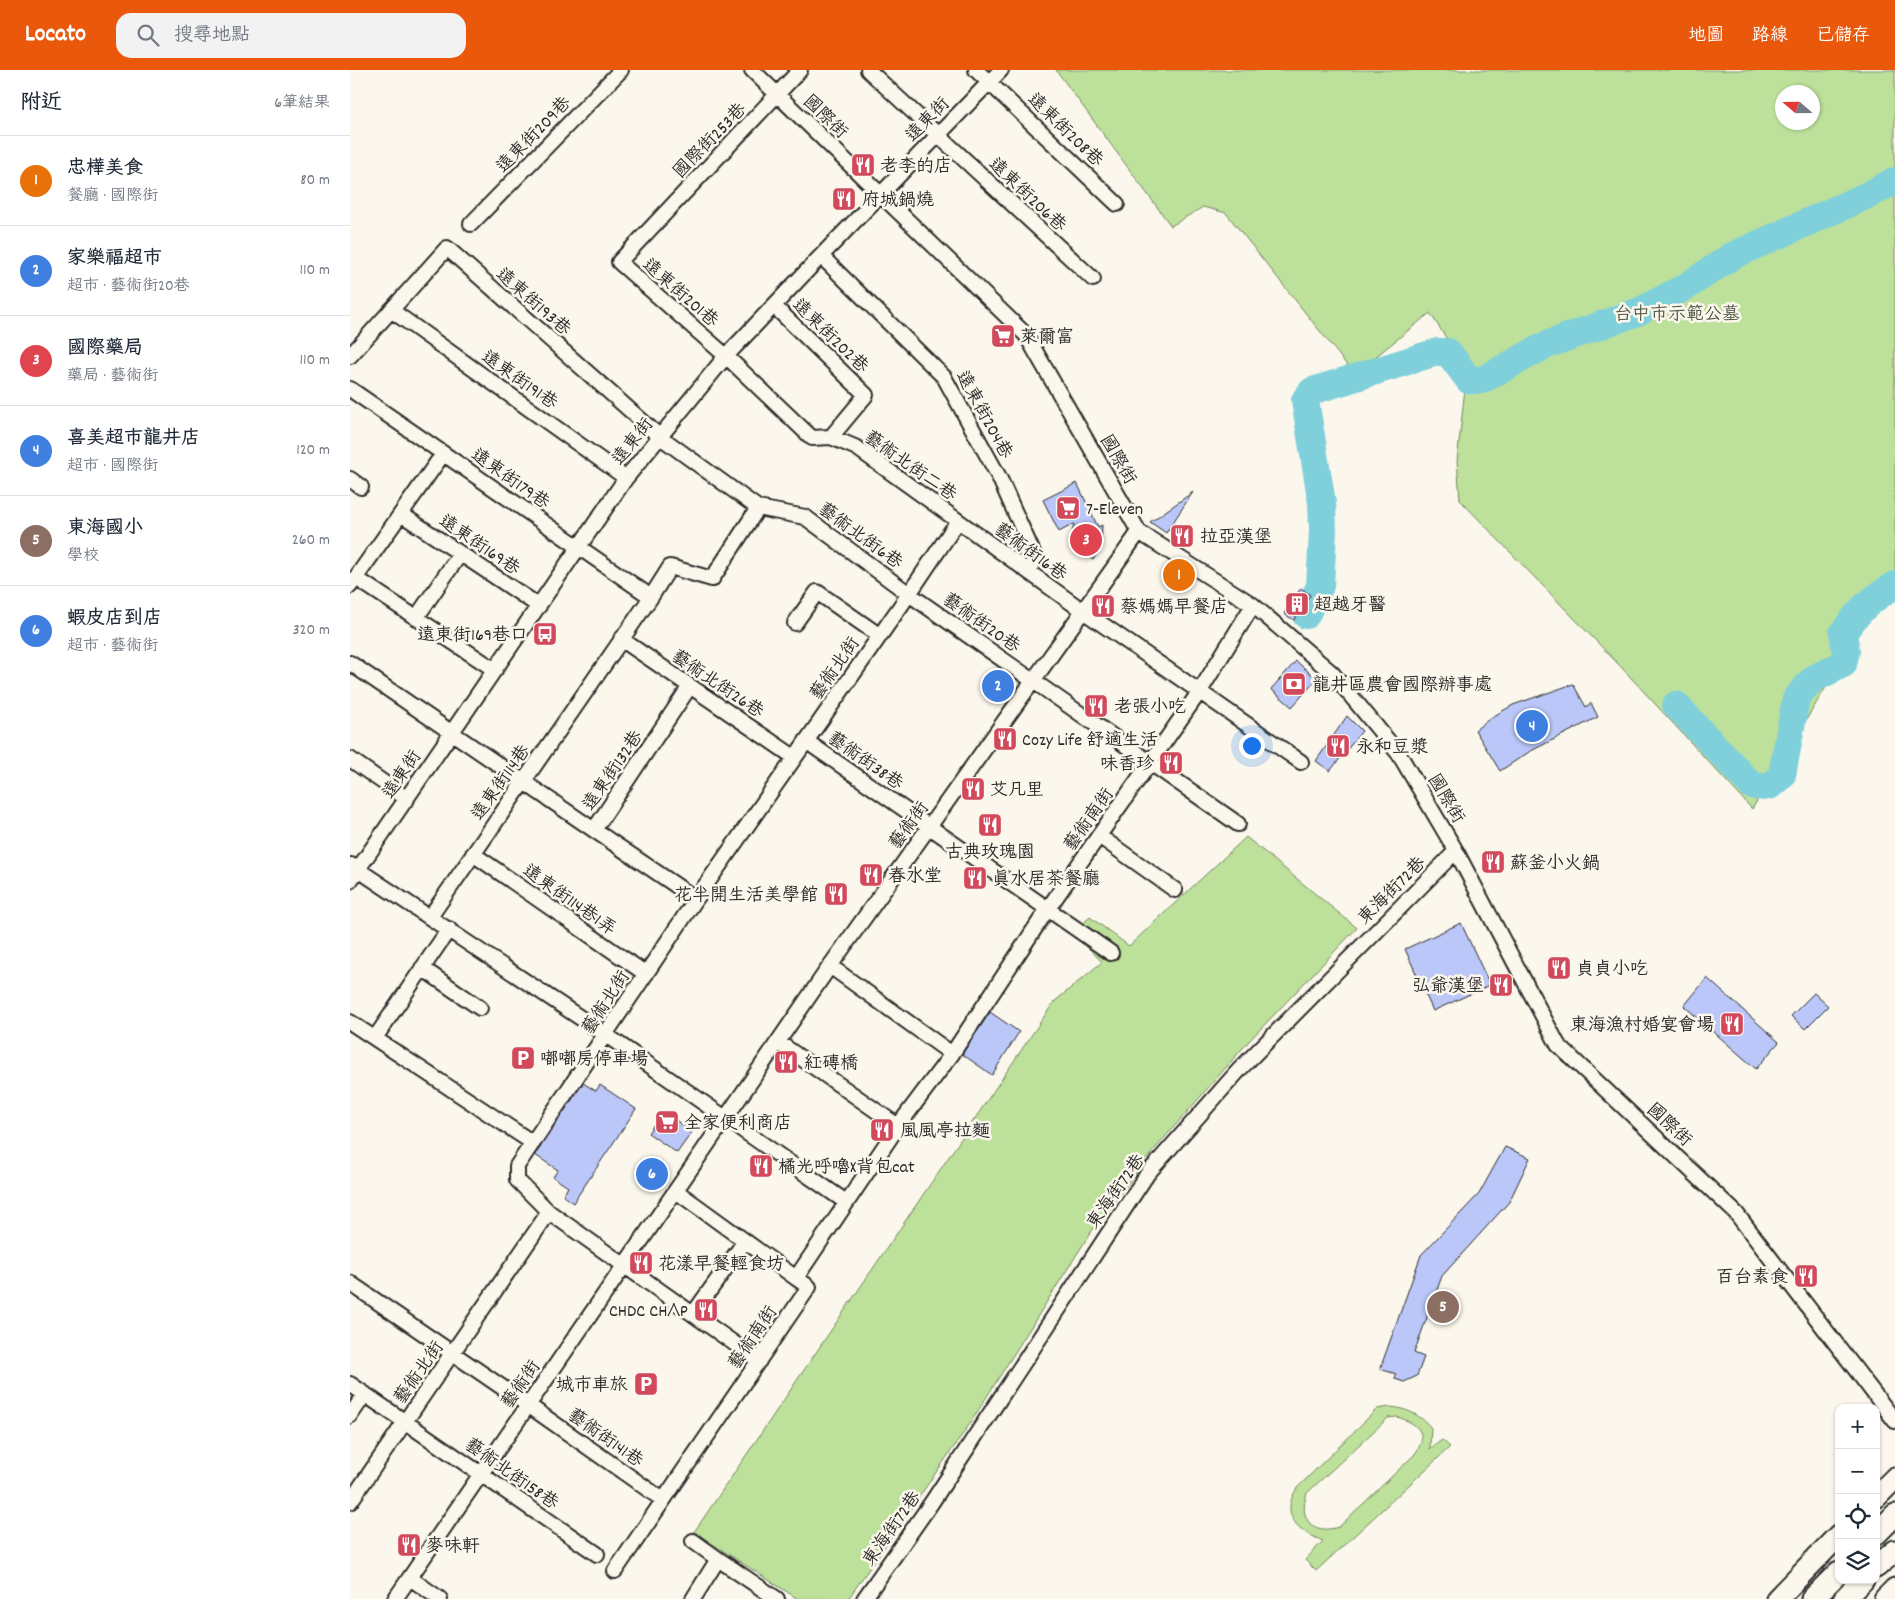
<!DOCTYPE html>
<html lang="zh-TW">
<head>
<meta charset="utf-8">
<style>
  :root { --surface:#fff; --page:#f2f2f3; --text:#1f2937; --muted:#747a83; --line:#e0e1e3; --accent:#ea580c }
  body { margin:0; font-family:Dekko,"LXGW WenKai TC",sans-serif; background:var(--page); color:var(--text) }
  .controls { position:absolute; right:15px; bottom:15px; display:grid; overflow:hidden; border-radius:10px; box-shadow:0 1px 4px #0004 }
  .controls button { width:45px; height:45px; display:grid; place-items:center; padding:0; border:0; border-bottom:1px solid var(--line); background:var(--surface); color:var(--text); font:25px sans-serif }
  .compass { position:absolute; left:1425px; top:15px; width:45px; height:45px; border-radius:50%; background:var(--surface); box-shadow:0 1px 4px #0004; rotate:290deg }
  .you { position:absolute; left:901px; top:675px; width:18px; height:18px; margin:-12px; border:4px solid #fff; border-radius:50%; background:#1a73e8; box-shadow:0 0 0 8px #1a73e833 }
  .badge { display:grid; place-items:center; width:32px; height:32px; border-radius:50%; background:var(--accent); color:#fff; font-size:16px; font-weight:700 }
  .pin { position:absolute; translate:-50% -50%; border:2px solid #fff; box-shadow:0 1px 5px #0006 }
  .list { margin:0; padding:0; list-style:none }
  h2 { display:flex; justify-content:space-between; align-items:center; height:65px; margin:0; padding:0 20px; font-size:21px }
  h2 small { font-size:16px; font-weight:400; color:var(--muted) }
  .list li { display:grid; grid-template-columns:32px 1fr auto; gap:15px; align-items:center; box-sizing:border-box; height:90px; padding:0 20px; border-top:1px solid var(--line) }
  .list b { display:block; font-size:19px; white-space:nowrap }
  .list p { margin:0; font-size:16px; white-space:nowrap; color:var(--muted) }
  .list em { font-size:16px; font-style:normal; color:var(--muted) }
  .icon { flex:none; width:28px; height:28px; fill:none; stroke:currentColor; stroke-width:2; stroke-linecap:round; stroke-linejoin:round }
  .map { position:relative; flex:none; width:1545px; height:1529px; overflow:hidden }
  header { display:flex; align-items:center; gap:30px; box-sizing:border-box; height:70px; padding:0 25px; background:var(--accent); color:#fff }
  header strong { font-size:24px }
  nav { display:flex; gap:28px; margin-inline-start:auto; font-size:18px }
  .search { width:350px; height:45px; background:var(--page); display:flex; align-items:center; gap:12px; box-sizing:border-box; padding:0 18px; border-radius:15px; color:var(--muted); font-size:19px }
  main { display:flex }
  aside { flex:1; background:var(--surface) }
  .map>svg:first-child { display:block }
</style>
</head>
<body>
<header>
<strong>Locato</strong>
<div class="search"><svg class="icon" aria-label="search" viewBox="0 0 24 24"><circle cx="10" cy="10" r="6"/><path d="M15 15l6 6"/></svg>搜尋地點</div>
<nav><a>地圖</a><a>路線</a><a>已儲存</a></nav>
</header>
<main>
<aside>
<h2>附近<small>6筆結果</small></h2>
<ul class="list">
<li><span class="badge" style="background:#e8710a">1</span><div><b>忠樺美食</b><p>餐廳 · 國際街</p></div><em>80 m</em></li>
<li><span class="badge" style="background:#3f7fe0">2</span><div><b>家樂福超市</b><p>超市 · 藝術街20巷</p></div><em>110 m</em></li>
<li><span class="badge" style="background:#e0444e">3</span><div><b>國際藥局</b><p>藥局 · 藝術街</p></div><em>110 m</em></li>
<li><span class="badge" style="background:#3f7fe0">4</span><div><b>喜美超市龍井店</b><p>超市 · 國際街</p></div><em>120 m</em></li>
<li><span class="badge" style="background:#8d6e63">5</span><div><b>東海國小</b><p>學校</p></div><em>260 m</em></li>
<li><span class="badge" style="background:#3f7fe0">6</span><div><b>蝦皮店到店</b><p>超市 · 藝術街</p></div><em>320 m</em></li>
</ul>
</aside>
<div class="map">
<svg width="1545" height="1529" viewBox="0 0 1545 1529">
  <rect width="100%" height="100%" fill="#fbf7ec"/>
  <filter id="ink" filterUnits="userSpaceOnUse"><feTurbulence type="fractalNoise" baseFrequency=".02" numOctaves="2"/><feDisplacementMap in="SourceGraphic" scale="10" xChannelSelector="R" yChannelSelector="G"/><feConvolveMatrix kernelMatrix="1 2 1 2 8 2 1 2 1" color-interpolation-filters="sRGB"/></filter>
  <g filter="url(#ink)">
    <path fill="#bde09a" stroke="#748662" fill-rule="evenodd" d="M 706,0 L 1545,0 L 1545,513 L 1518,548 L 1402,739 L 1272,598 L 1110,430 L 1107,391 L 1117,300 L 1080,243 L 1004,304 L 876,143 L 853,137 L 821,156 ZM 1432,22 L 1462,22 L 1462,52 L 1432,52 Z
      M 896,767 L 1007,858 L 899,971 L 803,1081 L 741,1162 L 617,1358 L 498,1529 L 448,1529 L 344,1462 L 704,932 L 752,892 L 723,862 L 740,847 L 779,876 Z
      M 1040,1337 C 1056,1338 1071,1345 1081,1358 L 1080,1379 L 1092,1370 L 1100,1377 L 966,1501 L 955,1490 L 973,1471 C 948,1461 929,1446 947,1418 L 1027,1339 ZM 1047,1347 C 1068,1353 1080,1365 1064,1385 L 989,1457 C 962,1465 948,1449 957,1423 L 1038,1348 Z"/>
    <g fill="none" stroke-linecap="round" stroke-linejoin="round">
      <path stroke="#80d0dc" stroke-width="28" d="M 956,545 L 970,516 L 973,461 L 972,433 L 955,330 L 962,321 L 1087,282 L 1098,282 L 1119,310 L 1132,310 L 1196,275 L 1290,241 L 1337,216 L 1382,186 L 1518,125 L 1545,111
        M 1326,635 L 1401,715 C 1417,719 1422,717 1432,705 L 1446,629 L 1463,609 L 1493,594 L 1496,581 L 1493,563 C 1510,539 1520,530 1545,515"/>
    </g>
    <path fill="#bac7f8" stroke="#2b2b2b" d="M 727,413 L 748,457 L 752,455 L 751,477 L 743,490 L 720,474 L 724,454 L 709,462 L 693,430 Z
      M 843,422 L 816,463 L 800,452 Z
      M 951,518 L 960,525 L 944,550 L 934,544 Z
      M 946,591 L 967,609 L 942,637 L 921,619 Z
      M 1223,614 L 1236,637 L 1241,633 L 1248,647 L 1179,682 L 1150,701 L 1125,660 L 1142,647 L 1163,635 Z
      M 997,646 L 1012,661 L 980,701 L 966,691 Z
      M 1111,853 L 1140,915 L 1083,941 L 1055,879 Z
      M 1357,908 L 1429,972 L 1406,999 L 1334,936 Z
      M 1464,923 L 1478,936 L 1455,959 L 1441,946 Z
      M 640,942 L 669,962 L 642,1005 L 612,984 Z
      M 233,1013 L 246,1021 L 250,1015 L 286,1039 L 223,1133 L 213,1126 L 218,1117 L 203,1107 L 208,1100 L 185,1085 Z
      M 313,1041 L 342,1062 L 327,1083 L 298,1063 Z
      M 1155,1077 L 1180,1088 L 1159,1132 L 1092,1206 L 1064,1283 L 1074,1287 L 1067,1306 L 1054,1312 L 1045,1309 L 1046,1304 L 1030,1299 L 1071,1185 L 1129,1124 Z"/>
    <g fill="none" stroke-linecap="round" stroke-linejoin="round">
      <defs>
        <path id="street" d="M 402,0 L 676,265 L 789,462 L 903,535 L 982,603 L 1049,684 L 1106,781 L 1208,975 L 1386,1143 L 1545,1351
          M 450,0 L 269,192 L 376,286 L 462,368 L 481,367 L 507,378 L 733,541 L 951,692
          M 518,0 L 743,209
          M 626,0 L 767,134
          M 121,154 L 271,0
          M 471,186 L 594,307 L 649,407 L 685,487 L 679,502
          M 424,236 L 516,325 L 481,367
          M 41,240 L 276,408
          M 0,286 L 97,178 L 309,366 L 408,438 L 455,447 L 559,524 L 888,754
          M 0,319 L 301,527
          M 0,409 L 11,417
          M 51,444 L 189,536
          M 6,508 L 145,600
          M 0,516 L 93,384
          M 66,548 L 110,484
          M 445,553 L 467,522 L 530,566
          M 271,569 L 444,687
          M 0,593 L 244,760 L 340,616
          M 456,671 L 761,883
          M 0,689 L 57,729
          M 244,760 L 346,829
          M 749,766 L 825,820
          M 123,784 L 296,904
          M 1,795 L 256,965 L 496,1132
          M 0,811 L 276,408 L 376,286 L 471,186 L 651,0
          M 80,847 L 301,527 L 320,497 L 362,509 L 408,438
          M 480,896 L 602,984
          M 72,898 L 130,938
          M 0,952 L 183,1073
          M 25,968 L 99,859
          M 428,972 L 548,1056
          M 326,1121 L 446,1208
          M 0,1213 L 178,1335 L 313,1430
          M 343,1244 L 395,1171
          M 409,1291 L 199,1142 L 167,1110 L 167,1096 L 346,829 L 559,524 L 608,451
          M 0,1314 L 247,1484
          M 0,1346 L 15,1324
          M 0,1432 L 199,1142
          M 343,1471 L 368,1489
          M 265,1501 L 459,1217 L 446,1208 L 548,1056 L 602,984 L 697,840 L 850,621 L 903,535
          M 60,1508 L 90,1529
          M 45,1529 L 480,896 L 789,462
          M 343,1529 L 368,1489 L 427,1529
          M 514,1529 L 582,1432 L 798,1103 L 890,999 L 1106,781"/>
        <path id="primary" d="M 1526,1427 L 1545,1408
          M 1526,1464 L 1545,1445
          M 1526,1497 L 1545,1481
          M 1427,1529 L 1489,1465
          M 1462,1529 L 1489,1502
          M 1494,1529 L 1513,1510
          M 1535,1529 L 1545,1519"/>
      </defs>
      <use href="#street" stroke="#2b2b2b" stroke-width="18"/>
      <use href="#primary" stroke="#2b2b2b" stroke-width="25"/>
      <use href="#street" stroke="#fbf7ec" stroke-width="14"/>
      <use href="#primary" stroke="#fbf7ec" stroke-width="21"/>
    </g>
  </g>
  <defs>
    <symbol id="restaurant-square" viewBox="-11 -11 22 22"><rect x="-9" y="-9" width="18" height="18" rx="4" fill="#d1495b" stroke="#fbf7ec"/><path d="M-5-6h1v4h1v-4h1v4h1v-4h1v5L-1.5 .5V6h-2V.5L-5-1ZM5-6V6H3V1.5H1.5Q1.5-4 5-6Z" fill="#fff"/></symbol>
    <symbol id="supermarket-square" viewBox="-11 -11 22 22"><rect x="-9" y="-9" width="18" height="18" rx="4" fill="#d1495b" stroke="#fbf7ec"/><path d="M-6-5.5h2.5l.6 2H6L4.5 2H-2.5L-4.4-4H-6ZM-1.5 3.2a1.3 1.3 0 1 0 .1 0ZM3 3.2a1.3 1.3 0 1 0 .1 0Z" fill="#fff"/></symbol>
    <symbol id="building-square" viewBox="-11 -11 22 22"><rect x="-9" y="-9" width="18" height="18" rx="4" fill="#d1495b" stroke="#fbf7ec"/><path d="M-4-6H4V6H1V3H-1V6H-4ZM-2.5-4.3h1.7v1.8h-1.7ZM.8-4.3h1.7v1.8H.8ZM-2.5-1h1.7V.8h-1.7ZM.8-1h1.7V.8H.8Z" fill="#fff"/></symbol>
    <symbol id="bus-square" viewBox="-11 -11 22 22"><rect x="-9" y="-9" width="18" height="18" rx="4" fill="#d1495b" stroke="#fbf7ec"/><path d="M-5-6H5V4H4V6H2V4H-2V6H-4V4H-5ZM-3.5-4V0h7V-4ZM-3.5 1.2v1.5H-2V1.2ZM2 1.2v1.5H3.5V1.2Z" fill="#fff"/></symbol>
    <symbol id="bank-square" viewBox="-11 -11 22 22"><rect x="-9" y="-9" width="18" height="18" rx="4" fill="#d1495b" stroke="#fbf7ec"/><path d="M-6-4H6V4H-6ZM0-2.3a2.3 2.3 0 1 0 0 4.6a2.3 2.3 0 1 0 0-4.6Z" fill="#fff"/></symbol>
    <symbol id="parking-square" viewBox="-11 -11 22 22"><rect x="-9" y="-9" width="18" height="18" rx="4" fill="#d1495b" stroke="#fbf7ec"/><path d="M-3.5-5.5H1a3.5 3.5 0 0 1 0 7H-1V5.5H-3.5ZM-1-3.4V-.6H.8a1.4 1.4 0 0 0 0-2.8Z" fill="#fff"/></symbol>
  </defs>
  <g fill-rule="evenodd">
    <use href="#restaurant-square" x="499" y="81" width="28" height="28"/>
    <use href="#restaurant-square" x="480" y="115" width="28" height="28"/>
    <use href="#supermarket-square" x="639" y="252" width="28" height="28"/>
    <use href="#supermarket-square" x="704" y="424" width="28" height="28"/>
    <use href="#restaurant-square" x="818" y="452" width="28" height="28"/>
    <use href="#building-square" x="933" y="520" width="28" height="28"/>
    <use href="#restaurant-square" x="739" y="522" width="28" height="28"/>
    <use href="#bus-square" x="181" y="550" width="28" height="28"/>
    <use href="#bank-square" x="930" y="600" width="28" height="28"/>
    <use href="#restaurant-square" x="732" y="622" width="28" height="28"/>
    <use href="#restaurant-square" x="641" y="655" width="28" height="28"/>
    <use href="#restaurant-square" x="974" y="662" width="28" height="28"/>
    <use href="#restaurant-square" x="807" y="679" width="28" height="28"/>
    <use href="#restaurant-square" x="609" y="705" width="28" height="28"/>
    <use href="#restaurant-square" x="626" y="741" width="28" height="28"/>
    <use href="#restaurant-square" x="1129" y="778" width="28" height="28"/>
    <use href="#restaurant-square" x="507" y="791" width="28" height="28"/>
    <use href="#restaurant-square" x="611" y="794" width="28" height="28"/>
    <use href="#restaurant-square" x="472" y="810" width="28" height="28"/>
    <use href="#restaurant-square" x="1195" y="884" width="28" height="28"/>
    <use href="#restaurant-square" x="1137" y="901" width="28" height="28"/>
    <use href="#restaurant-square" x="1368" y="940" width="28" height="28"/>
    <use href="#parking-square" x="159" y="974" width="28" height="28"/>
    <use href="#restaurant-square" x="422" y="978" width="28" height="28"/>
    <use href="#supermarket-square" x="303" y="1038" width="28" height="28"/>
    <use href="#restaurant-square" x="518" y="1046" width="28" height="28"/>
    <use href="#restaurant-square" x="397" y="1082" width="28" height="28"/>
    <use href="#restaurant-square" x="277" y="1179" width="28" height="28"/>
    <use href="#restaurant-square" x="1442" y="1192" width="28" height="28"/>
    <use href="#restaurant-square" x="342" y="1226" width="28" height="28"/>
    <use href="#parking-square" x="282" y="1300" width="28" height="28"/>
    <use href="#restaurant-square" x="45" y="1461" width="28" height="28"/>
  </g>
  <g text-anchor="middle" stroke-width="5" stroke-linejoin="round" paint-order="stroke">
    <g font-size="18" fill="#2b2b2b" stroke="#fbf7ec">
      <text transform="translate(476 46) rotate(44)" y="6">國際街</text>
      <text transform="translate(577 49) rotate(-46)" y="6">遠東街</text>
      <text transform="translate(716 59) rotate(44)" y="6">遠東街208巷</text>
      <text transform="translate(183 64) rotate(-46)" y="6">遠東街209巷</text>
      <text transform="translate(359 70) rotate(-46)" y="6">國際街253巷</text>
      <text transform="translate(678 124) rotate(43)" y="6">遠東街206巷</text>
      <text transform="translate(331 222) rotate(41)" y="6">遠東街201巷</text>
      <text transform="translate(184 231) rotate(41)" y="6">遠東街193巷</text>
      <text transform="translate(481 265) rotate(44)" y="6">遠東街202巷</text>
      <text transform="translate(170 309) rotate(35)" y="6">遠東街191巷</text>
      <text transform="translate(635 344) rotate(61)" y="6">遠東街204巷</text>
      <text transform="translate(282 371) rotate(-52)" y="6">遠東街</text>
      <text transform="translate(769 389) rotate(60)" y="6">國際街</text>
      <text transform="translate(561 395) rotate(35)" y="6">藝術北街二巷</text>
      <text transform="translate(161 408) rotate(35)" y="6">遠東街179巷</text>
      <text transform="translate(511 465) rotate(36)" y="6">藝術北街6巷</text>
      <text transform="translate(130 474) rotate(34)" y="6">遠東街169巷</text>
      <text transform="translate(681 481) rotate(36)" y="6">藝術街16巷</text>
      <text transform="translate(632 552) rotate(35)" y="6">藝術街20巷</text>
      <text transform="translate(484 598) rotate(-55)" y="6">藝術北街</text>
      <text transform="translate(368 613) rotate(34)" y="6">藝術北街26巷</text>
      <text transform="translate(516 690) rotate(35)" y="6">藝術街38巷</text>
      <text transform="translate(262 700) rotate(-56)" y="6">遠東街132巷</text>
      <text transform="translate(51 704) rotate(-56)" y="6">遠東街</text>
      <text transform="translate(150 712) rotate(-55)" y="6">遠東街114巷</text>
      <text transform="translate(1097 728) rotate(59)" y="6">國際街</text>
      <text transform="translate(738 749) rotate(-55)" y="6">藝術南街</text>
      <text transform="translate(558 755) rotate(-54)" y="6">藝術街</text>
      <text transform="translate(1041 820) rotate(-45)" y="6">東海街72巷</text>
      <text transform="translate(220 829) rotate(35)" y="6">遠東街114巷1弄</text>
      <text transform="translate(255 932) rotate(-57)" y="6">藝術北街</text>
      <text transform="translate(1320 1054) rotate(43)" y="6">國際街</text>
      <text transform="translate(765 1121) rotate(-55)" y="6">東海街72巷</text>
      <text transform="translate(402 1267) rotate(-56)" y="6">藝術南街</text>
      <text transform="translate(68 1302) rotate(-55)" y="6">藝術北街</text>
      <text transform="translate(170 1314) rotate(-55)" y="6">藝術街</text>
      <text transform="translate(256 1367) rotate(35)" y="6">藝術街141巷</text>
      <text transform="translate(162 1403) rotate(35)" y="6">藝術北街158巷</text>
      <text transform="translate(541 1458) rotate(-55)" y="6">東海街72巷</text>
    </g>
    <g font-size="18" fill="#2b2b2b" stroke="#fbf7ec" text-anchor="start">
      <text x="530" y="101">老李的店</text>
      <text x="512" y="135">府城鍋燒</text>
      <text x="670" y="272">萊爾富</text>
      <text x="736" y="444">7-Eleven</text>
      <text x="850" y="472">拉亞漢堡</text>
      <text x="964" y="540">超越牙醫</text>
      <text x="770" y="542">蔡媽媽早餐店</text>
      <text x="178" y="570" text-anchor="end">遠東街169巷口</text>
      <text x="962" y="620">龍井區農會國際辦事處</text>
      <text x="764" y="642">老張小吃</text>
      <text x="672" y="675">Cozy Life 舒適生活</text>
      <text x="1006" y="682">永和豆漿</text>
      <text x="804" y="699" text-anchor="end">味香珍</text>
      <text x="640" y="725">艾凡里</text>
      <text x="640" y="787" text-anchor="middle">古典玫瑰園</text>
      <text x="1160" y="798">蘇釜小火鍋</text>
      <text x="538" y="811">春水堂</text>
      <text x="642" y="814">真水居茶餐廳</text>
      <text x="468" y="830" text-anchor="end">花半開生活美學館</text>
      <text x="1226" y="904">貞貞小吃</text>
      <text x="1134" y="921" text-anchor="end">弘爺漢堡</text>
      <text x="1364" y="960" text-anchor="end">東海漁村婚宴會場</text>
      <text x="190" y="994">嘟嘟房停車場</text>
      <text x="454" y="998">紅磚橋</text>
      <text x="334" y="1058">全家便利商店</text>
      <text x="550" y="1066">風風亭拉麵</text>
      <text x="428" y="1102">橘光呼嚕X背包cat</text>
      <text x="308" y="1199">花漾早餐輕食坊</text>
      <text x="1438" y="1212" text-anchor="end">百台素食</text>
      <text x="338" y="1246" text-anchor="end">CHDC CHΛP</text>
      <text x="278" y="1320" text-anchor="end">城市車旅</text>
      <text x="76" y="1481">麥味軒</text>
    </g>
    <g font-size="18" fill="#505847" stroke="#fbf7ec">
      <text x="1327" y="249">台中市示範公墓</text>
    </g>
  </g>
</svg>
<div class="controls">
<button>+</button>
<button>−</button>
<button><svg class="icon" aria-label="locate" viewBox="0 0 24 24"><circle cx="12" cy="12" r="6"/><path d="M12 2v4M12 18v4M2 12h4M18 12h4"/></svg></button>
<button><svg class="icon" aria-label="layers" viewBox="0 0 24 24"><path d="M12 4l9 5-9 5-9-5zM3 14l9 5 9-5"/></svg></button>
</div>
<svg class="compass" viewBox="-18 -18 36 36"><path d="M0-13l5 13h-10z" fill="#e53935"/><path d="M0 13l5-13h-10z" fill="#747a83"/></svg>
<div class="you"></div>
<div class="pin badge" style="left:829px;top:505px;background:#e8710a">1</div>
<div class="pin badge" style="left:648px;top:616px;background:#3f7fe0">2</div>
<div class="pin badge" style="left:736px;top:470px;background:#e0444e">3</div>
<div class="pin badge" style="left:1182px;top:656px;background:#3f7fe0">4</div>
<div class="pin badge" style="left:1093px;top:1237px;background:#8d6e63">5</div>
<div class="pin badge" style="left:302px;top:1104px;background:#3f7fe0">6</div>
</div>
</main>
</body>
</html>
